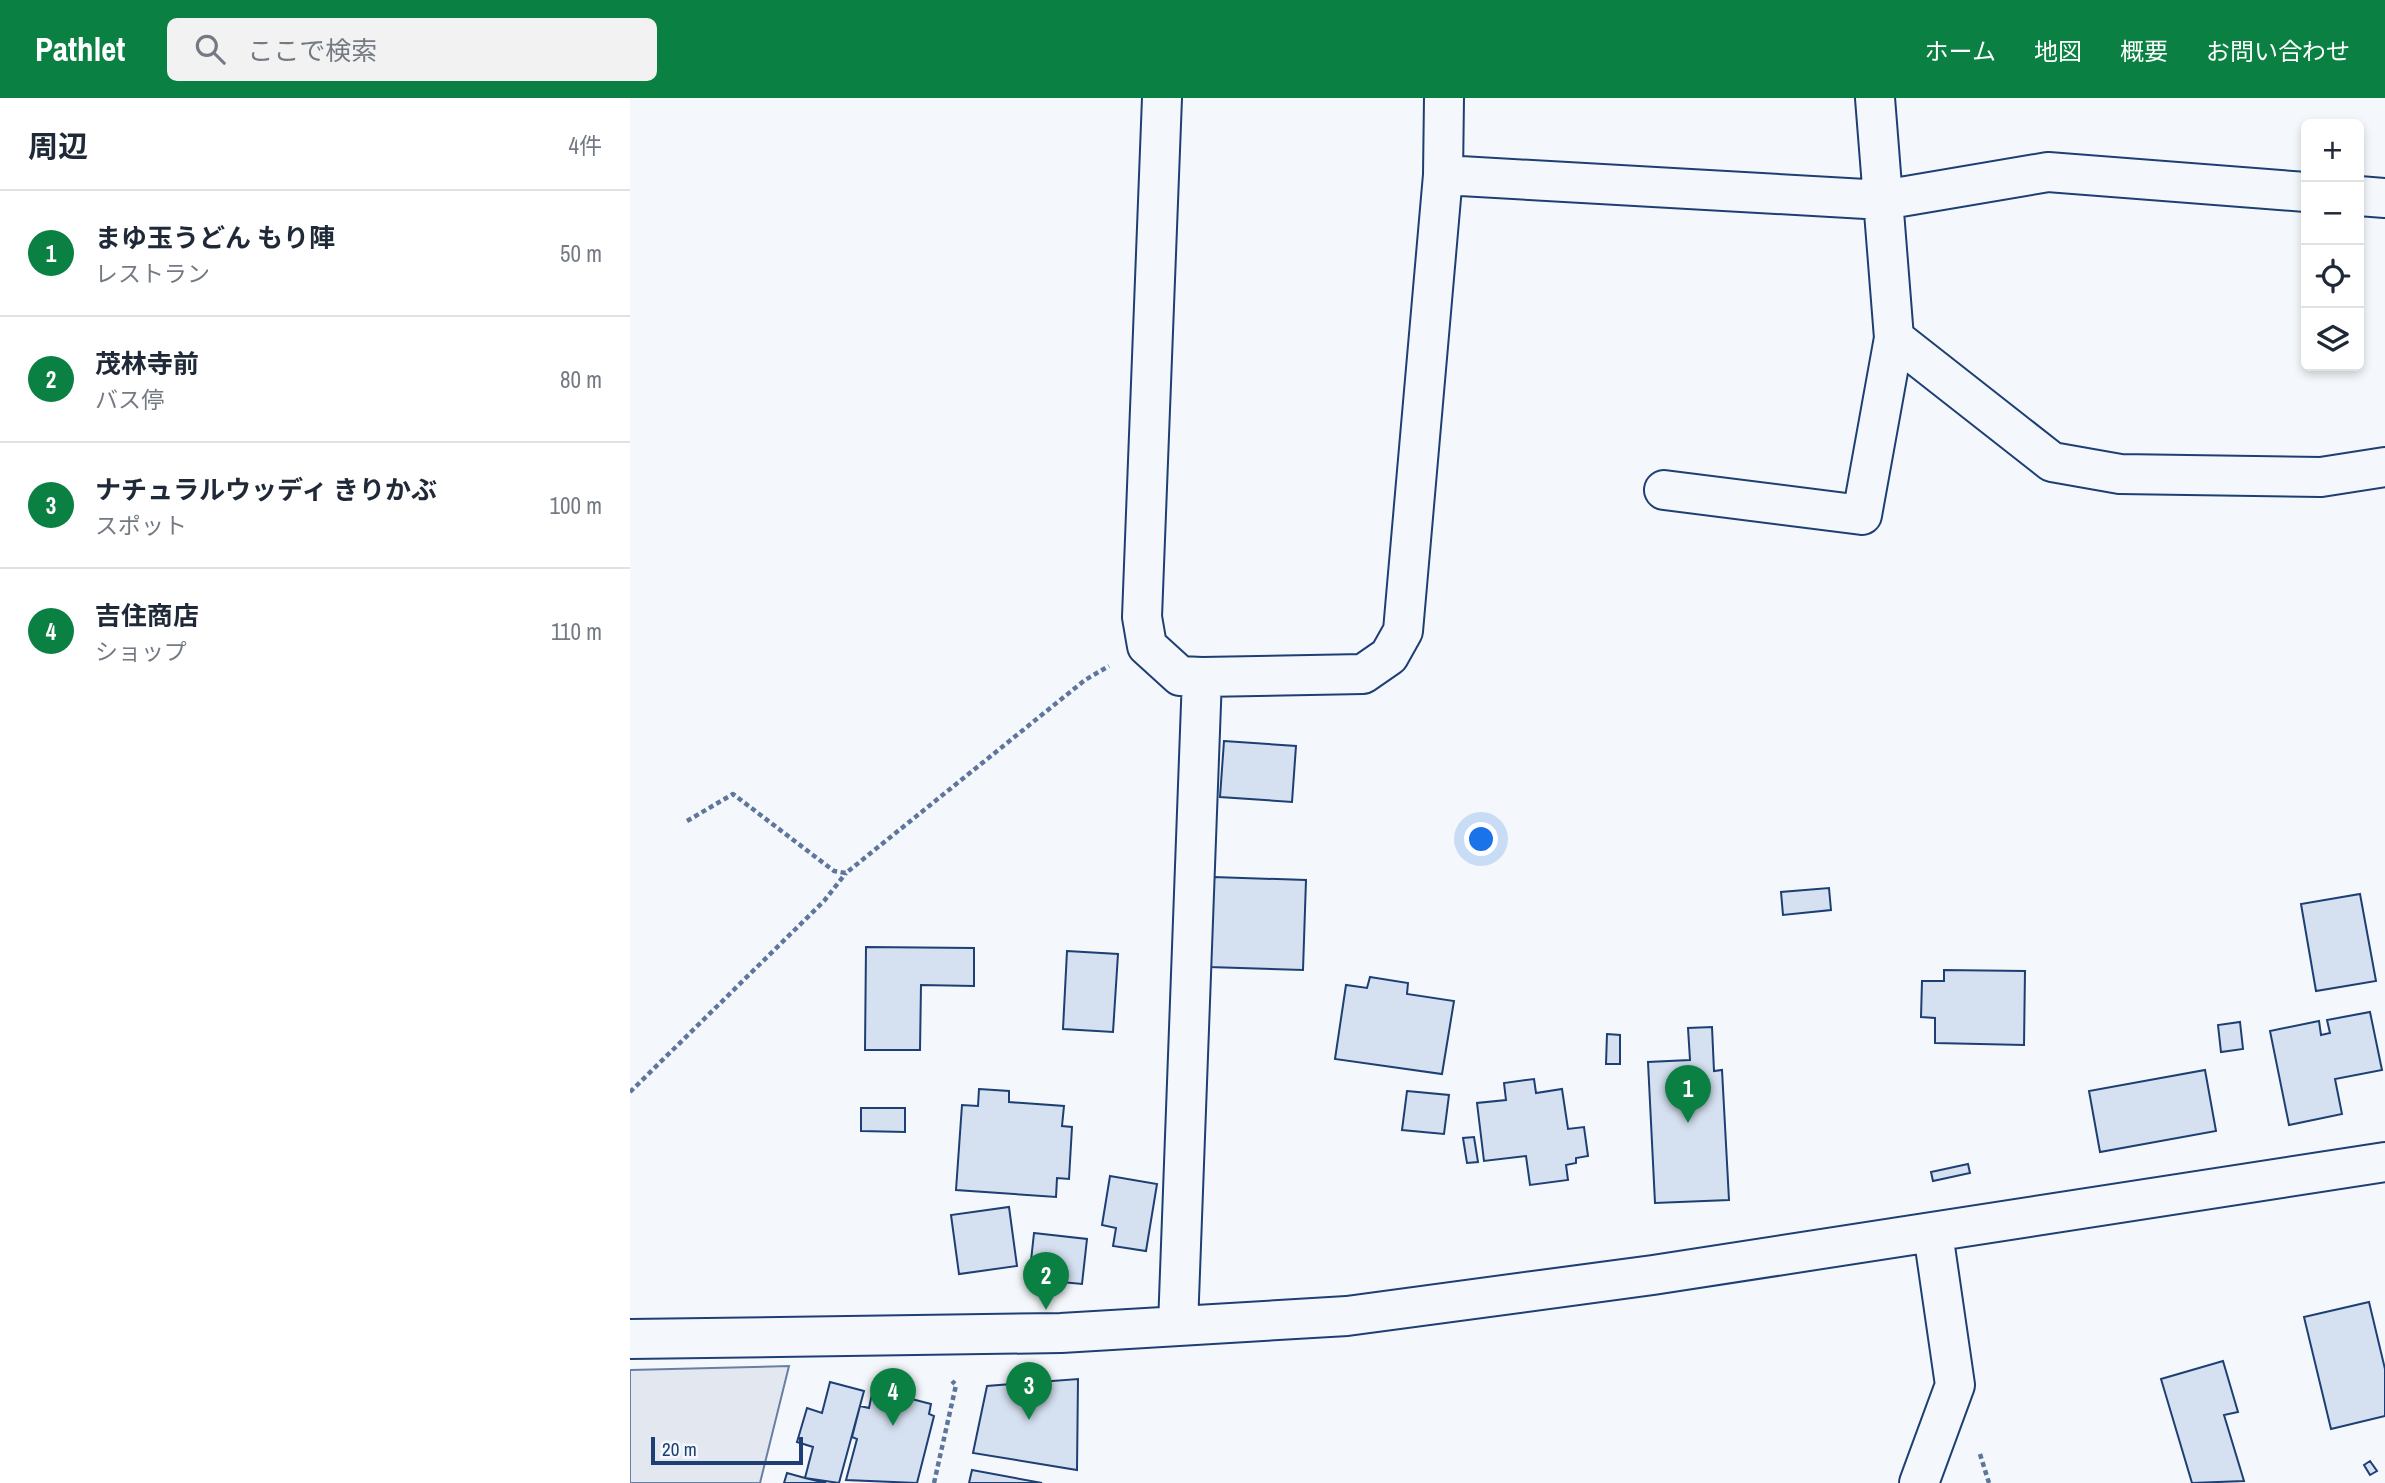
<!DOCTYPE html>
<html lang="ja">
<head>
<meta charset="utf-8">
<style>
  :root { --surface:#fff; --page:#f2f2f3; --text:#1f2937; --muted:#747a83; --line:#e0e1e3; --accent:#0b8043 }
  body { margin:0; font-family:"Archivo Narrow","Noto Sans JP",sans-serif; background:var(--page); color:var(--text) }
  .controls { position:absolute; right:21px; top:21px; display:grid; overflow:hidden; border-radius:10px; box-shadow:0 4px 10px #0003 }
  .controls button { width:63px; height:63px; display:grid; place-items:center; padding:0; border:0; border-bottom:2px solid var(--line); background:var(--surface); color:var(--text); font:35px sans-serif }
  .scale { position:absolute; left:21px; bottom:18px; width:152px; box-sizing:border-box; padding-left:7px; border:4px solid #1d3f73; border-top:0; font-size:19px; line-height:24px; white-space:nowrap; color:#1d3f73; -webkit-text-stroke:5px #f4f7fb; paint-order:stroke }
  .you { position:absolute; left:852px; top:742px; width:24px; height:24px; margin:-18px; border:5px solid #fff; border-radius:50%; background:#1a73e8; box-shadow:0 0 0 10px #1a73e833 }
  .badge { display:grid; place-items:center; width:46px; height:46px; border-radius:50%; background:var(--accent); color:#fff; font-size:23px; font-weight:700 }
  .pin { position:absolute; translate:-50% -58px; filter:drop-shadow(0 2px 4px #0008) }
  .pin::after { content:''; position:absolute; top:37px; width:24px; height:21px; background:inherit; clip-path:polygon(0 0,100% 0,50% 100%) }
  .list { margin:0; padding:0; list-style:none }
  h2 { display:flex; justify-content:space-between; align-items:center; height:91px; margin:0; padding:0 28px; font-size:30px }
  h2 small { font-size:23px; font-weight:400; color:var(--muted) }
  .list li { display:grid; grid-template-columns:46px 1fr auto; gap:21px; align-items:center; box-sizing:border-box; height:126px; padding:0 28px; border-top:2px solid var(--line) }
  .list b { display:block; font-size:26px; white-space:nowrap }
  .list p { margin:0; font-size:23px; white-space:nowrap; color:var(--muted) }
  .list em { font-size:23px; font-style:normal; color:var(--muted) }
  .icon { flex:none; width:38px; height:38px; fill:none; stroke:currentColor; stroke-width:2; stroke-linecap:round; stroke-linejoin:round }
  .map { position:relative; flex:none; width:1755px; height:1385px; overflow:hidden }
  header { display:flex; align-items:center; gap:42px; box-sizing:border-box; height:98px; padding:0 35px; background:var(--accent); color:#fff }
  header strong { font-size:33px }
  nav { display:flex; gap:38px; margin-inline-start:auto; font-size:24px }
  .search { width:490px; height:63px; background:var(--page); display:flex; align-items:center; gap:18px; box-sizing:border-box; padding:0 24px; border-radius:10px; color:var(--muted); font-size:26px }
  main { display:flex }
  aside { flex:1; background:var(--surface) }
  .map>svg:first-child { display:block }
</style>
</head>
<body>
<header>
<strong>Pathlet</strong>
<div class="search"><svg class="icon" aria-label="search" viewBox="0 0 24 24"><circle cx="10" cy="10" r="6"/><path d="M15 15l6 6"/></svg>ここで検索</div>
<nav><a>ホーム</a><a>地図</a><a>概要</a><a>お問い合わせ</a></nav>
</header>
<main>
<aside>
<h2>周辺<small>4件</small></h2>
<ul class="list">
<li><span class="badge">1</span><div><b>まゆ玉うどん もり陣</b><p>レストラン</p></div><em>50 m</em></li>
<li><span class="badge">2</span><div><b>茂林寺前</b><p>バス停</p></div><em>80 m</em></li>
<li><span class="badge">3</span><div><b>ナチュラルウッディ きりかぶ</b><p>スポット</p></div><em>100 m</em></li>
<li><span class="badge">4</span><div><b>吉住商店</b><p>ショップ</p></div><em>110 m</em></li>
</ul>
</aside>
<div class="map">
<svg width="1755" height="1385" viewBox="0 0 1755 1385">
  <rect width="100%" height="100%" fill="#f4f7fb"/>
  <path fill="#e3e8f0" stroke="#687fa3" stroke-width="2" d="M 159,1268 L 130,1385 L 0,1385 L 0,1272 Z"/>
  <path fill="#d5e0f0" stroke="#1d3f73" stroke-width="2" d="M 594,643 L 666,648 L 662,704 L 590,699 Z
    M 583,779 L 676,782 L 673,872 L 579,869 Z
    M 1199,790 L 1201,812 L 1153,817 L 1151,794 Z
    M 1730,796 L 1746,883 L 1686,893 L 1671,806 Z
    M 236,849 L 344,850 L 344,888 L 291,887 L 290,952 L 235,952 Z
    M 437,853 L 488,856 L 483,934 L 433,931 Z
    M 1314,872 L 1395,873 L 1394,947 L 1305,945 L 1305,920 L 1291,919 L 1292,883 L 1314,883 Z
    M 740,879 L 778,885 L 777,896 L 824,903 L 812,976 L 705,961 L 716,887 L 737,890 Z
    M 1740,914 L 1752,972 L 1705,981 L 1712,1016 L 1659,1027 L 1640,933 L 1689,923 L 1691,937 L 1700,935 L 1697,922 Z
    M 1610,924 L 1613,951 L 1591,954 L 1588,927 Z
    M 1082,929 L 1084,973 L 1092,972 L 1099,1102 L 1025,1105 L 1018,964 L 1060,962 L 1058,930 Z
    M 977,936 L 990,937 L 990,966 L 976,966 Z
    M 1575,972 L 1586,1033 L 1470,1054 L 1459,993 Z
    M 904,981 L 906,995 L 932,991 L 938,1031 L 954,1029 L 958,1058 L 946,1060 L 946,1065 L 936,1067 L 938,1082 L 900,1087 L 896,1058 L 854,1063 L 847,1005 L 876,1002 L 874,985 Z
    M 349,991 L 379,993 L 379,1004 L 434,1008 L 432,1028 L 442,1029 L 439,1081 L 427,1080 L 426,1099 L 326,1092 L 332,1007 L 348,1008 Z
    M 777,993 L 819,997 L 814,1036 L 772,1032 Z
    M 231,1010 L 275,1010 L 275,1034 L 231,1033 Z
    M 844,1039 L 848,1064 L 837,1065 L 833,1040 Z
    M 1338,1066 L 1340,1075 L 1303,1083 L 1301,1074 Z
    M 480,1078 L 527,1086 L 516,1153 L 483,1148 L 486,1130 L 472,1127 Z
    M 379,1109 L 387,1168 L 329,1176 L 321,1117 Z
    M 404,1135 L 457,1141 L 452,1186 L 399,1181 Z
    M 1739,1204 L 1755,1271 L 1755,1318 L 1701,1331 L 1674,1219 Z
    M 1593,1263 L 1608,1314 L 1594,1317 L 1614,1383 L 1562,1385 L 1531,1281 Z
    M 448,1281 L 447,1372 L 343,1355 L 357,1288 Z
    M 200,1284 L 234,1293 L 209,1385 L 175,1380 L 183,1349 L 167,1344 L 177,1310 L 192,1315 Z
    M 243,1291 L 301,1306 L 299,1316 L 304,1318 L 287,1385 L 216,1382 L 227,1341 L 222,1339 L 230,1308 L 239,1310 Z
    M 1740,1363 L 1747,1373 L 1740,1377 L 1734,1367 Z
    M 342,1372 L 412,1385 L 339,1385 Z
    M 157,1375 L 175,1380 L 196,1385 L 154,1385 Z"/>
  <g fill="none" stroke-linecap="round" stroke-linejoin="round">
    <defs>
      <path id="minor" d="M 532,0 L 512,519 L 517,548 L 550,578 L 572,579 L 733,576 L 759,558 L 773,533 L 813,77 L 814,0
        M 1245,0 L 1264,240 L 1422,364 L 1490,376 L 1691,379 L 1755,369
        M 813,77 L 1253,102 L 1418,74 L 1676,94
        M 1729,98 L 1755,100
        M 1034,392 L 1232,417 L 1264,240
        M 548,1228 L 572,579
        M 0,1241 L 431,1235 L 717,1218 L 1023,1177 L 1755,1064
        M 1289,1385 L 1325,1287 L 1303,1135"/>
    </defs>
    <use href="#minor" stroke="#1d3f73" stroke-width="42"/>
    <path stroke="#5e769c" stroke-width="4.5" stroke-dasharray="5 3.5" stroke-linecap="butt" d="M 57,723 L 103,696 L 204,773 L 216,775 L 455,582 L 479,568
      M 0,994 L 194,803 L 216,775
      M 1350,1356 L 1359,1385
      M 304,1385 L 326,1287 L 322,1283"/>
    <use href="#minor" stroke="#f4f7fb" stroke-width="38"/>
  </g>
</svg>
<div class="controls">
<button>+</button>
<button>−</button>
<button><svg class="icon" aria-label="locate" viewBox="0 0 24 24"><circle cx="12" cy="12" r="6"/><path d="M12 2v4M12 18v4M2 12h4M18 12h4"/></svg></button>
<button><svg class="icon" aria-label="layers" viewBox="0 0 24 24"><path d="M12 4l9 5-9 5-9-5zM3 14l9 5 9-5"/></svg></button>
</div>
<div class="scale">20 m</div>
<div class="you"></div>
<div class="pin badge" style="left:1058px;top:1025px">1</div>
<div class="pin badge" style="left:416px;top:1212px">2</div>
<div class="pin badge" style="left:399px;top:1322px">3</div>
<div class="pin badge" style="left:263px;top:1328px">4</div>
</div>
</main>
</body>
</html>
